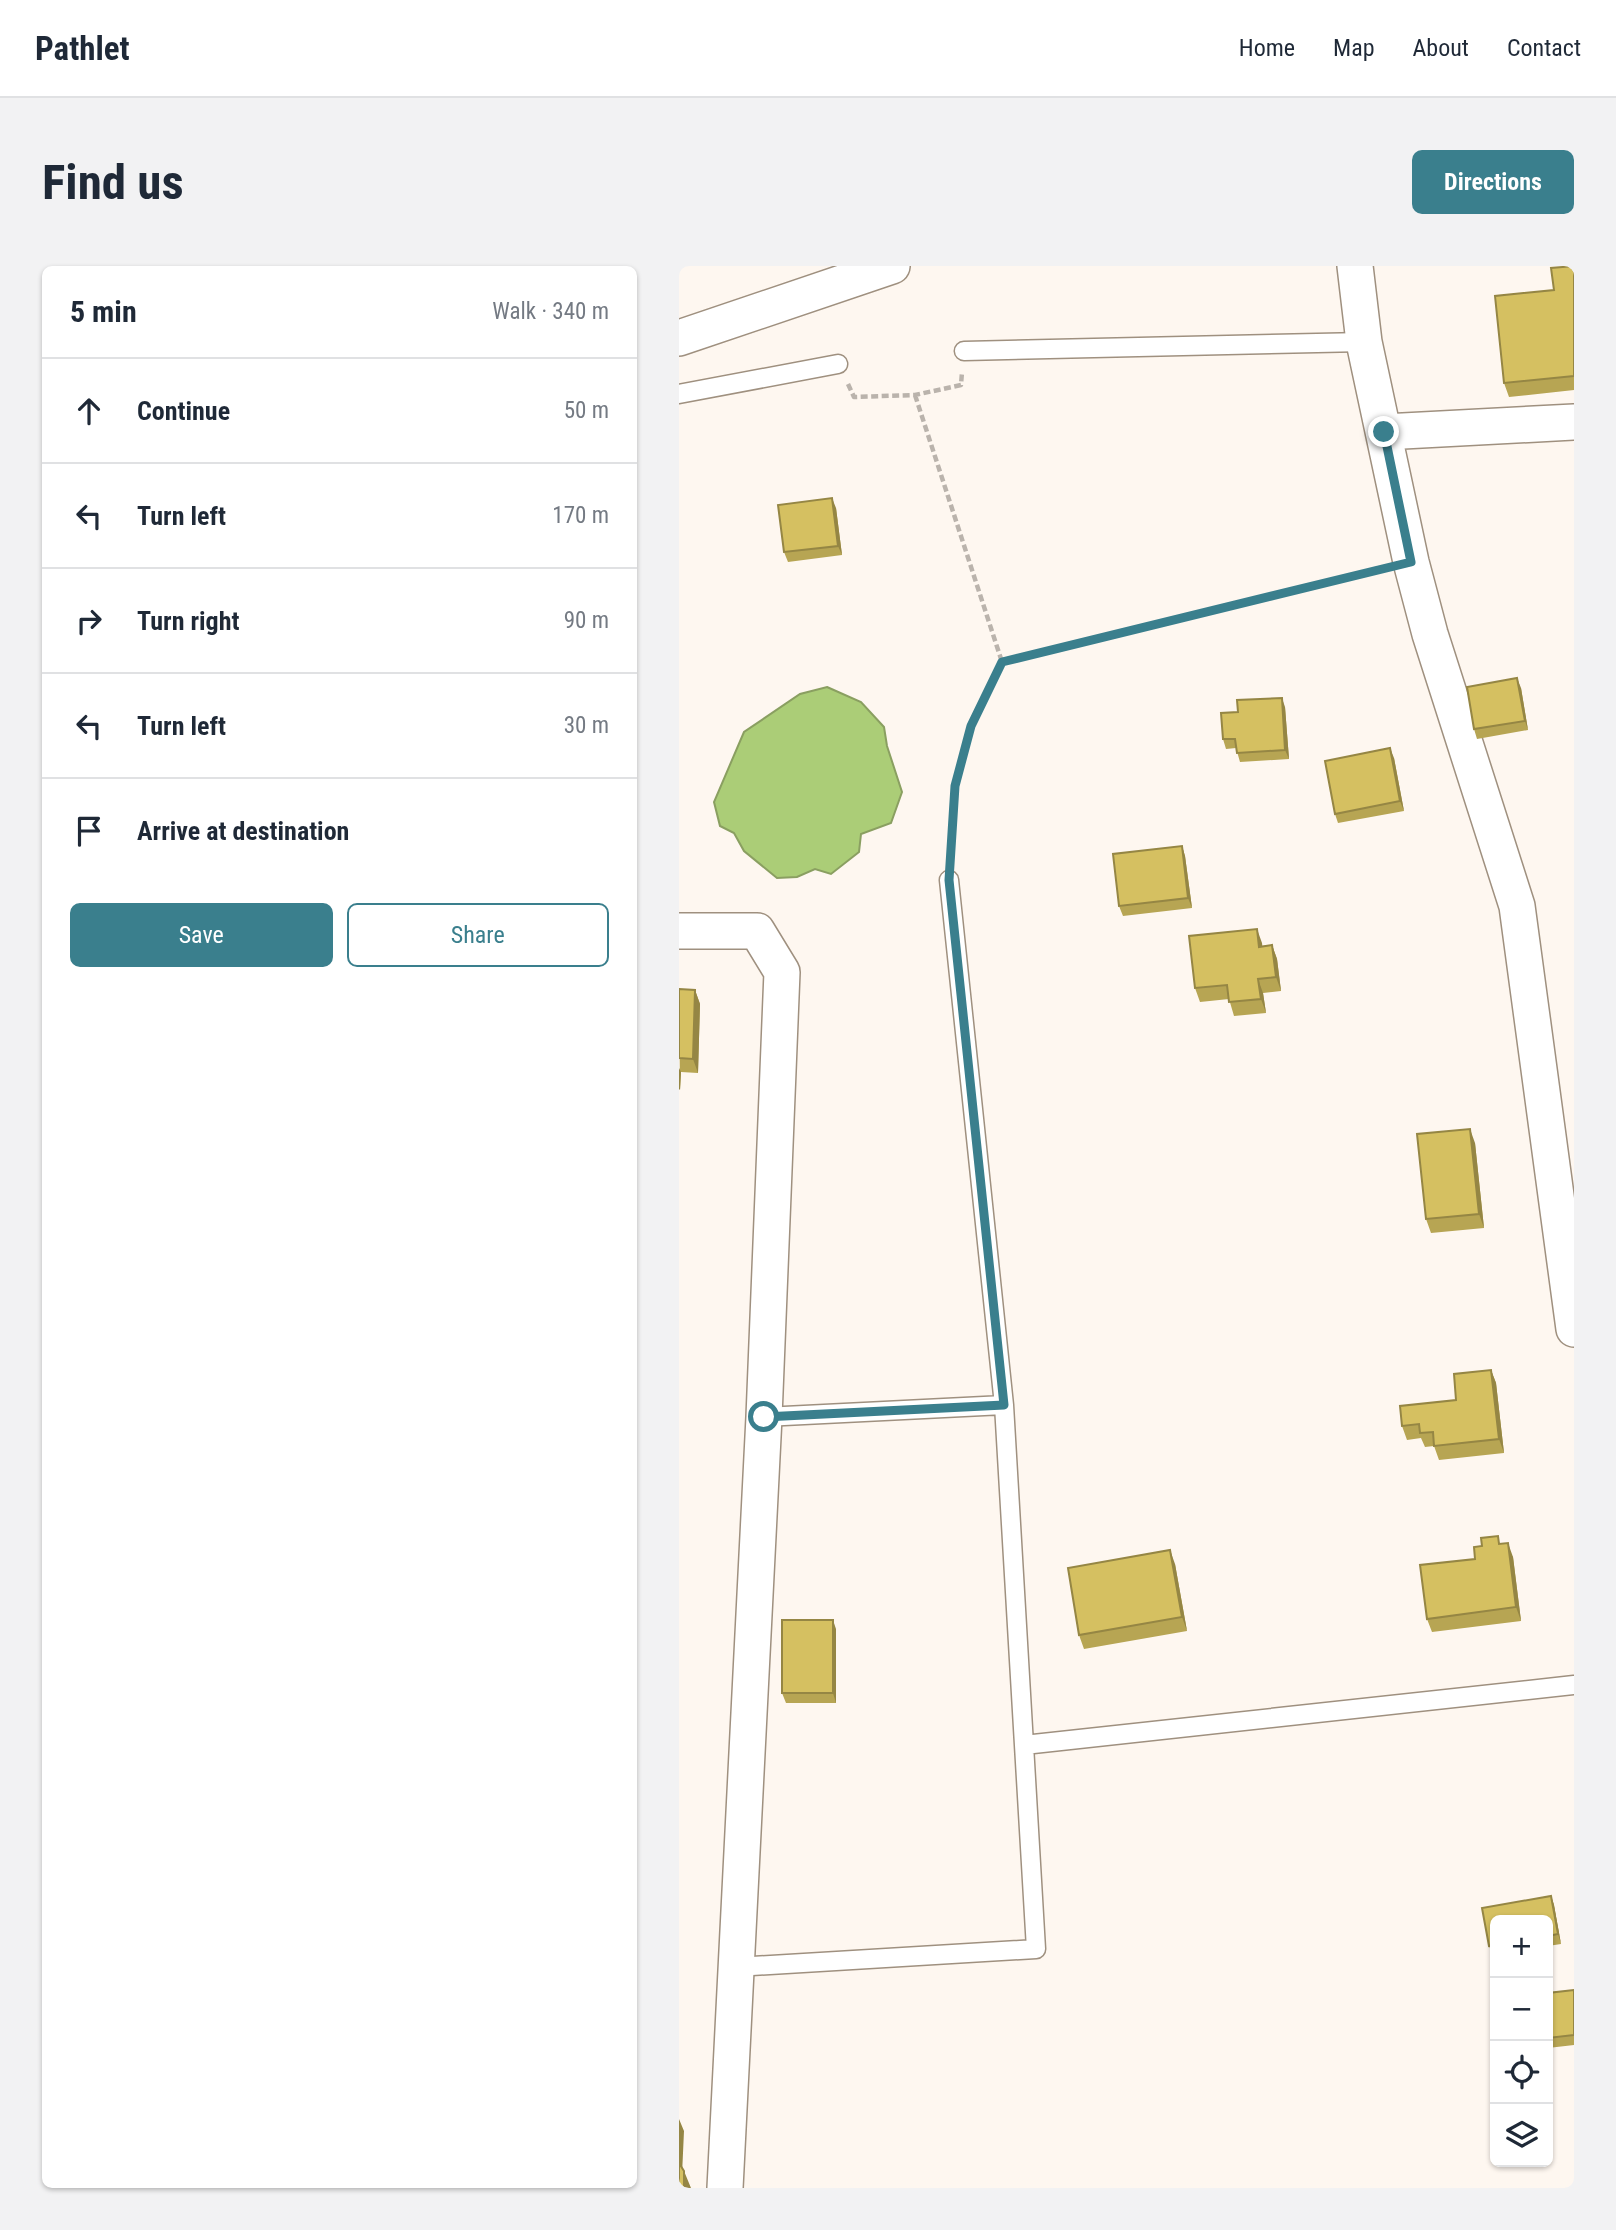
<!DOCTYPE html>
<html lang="en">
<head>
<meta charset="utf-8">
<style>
  :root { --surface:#fff; --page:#f2f2f3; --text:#1f2937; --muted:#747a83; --line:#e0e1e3; --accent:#3a7f8d }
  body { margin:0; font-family:"Roboto Condensed",sans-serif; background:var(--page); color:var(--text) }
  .controls { position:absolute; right:21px; bottom:21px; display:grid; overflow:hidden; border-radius:10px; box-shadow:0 2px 5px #0004 }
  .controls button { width:63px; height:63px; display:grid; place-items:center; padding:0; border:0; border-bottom:2px solid var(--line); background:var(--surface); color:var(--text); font:35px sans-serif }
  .stop { position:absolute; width:21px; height:21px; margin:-16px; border:5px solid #3a7f8d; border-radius:50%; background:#fff }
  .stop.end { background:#3a7f8d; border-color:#fff; box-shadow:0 2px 7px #0008 }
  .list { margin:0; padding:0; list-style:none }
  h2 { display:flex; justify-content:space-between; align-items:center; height:91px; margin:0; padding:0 28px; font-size:30px }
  h2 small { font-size:23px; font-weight:400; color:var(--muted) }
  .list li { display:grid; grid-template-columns:46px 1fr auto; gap:21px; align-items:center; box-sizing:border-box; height:105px; padding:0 28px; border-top:2px solid var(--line) }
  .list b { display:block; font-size:26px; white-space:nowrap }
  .list em { font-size:23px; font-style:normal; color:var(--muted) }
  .actions { display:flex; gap:14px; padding:21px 28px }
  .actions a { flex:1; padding:16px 0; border:2px solid var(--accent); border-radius:10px; text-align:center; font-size:24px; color:var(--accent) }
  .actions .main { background:var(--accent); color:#fff }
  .icon { flex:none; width:38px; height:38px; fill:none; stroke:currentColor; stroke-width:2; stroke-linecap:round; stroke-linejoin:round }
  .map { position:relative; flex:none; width:895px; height:1922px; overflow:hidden; border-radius:10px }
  header { display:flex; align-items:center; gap:42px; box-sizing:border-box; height:98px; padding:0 35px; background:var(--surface); border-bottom:2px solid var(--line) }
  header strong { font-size:33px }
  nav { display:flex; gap:38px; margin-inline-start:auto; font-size:24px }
  .intro { display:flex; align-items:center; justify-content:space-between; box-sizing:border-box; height:168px; padding:0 42px }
  h1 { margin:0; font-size:49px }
  .button { padding:18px 32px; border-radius:10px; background:var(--accent); color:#fff; font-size:24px; font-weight:700 }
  main { display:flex; gap:42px; padding:0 42px }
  aside { flex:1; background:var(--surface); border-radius:10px; box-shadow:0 2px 5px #0004 }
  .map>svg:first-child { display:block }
</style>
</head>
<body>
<header>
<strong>Pathlet</strong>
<nav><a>Home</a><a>Map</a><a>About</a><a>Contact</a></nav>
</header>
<div class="intro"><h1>Find us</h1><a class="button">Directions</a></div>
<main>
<aside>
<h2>5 min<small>Walk · 340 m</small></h2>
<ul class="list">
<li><svg class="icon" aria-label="ahead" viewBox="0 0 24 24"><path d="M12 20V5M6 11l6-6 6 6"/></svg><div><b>Continue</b></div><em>50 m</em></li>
<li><svg class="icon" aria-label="left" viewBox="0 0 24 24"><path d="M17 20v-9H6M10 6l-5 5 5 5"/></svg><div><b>Turn left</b></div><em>170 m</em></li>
<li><svg class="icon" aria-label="right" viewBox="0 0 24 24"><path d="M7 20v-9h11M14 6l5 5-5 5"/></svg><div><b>Turn right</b></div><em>90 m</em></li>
<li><svg class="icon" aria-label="left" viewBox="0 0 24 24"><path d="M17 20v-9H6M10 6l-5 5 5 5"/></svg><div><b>Turn left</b></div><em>30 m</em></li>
<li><svg class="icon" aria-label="arrive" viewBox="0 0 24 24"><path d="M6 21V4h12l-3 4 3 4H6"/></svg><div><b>Arrive at destination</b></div></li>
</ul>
<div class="actions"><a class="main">Save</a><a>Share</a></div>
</aside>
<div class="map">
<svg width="895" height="1922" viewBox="0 0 895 1922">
  <rect width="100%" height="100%" fill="#fef7f0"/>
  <path fill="#abcd77" stroke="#8a9f61" stroke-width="2" d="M 148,421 L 182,436 L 205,461 L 208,480 L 223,526 L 212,557 L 182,568 L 180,586 L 152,608 L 136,603 L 118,611 L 98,612 L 65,585 L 55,567 L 41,560 L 35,536 L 65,466 L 121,428 Z"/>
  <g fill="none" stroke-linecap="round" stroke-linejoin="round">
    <defs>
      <path id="service" d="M 285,85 L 685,76
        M 0,128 L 159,98
        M 270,614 L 325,1139
        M 345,1479 L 895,1419
        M 57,1701 L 357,1683 L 325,1139 L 85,1151"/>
      <path id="minor" d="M 676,0 L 685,76 L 732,296 L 751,368 L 838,640 L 895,1063
        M 0,72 L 213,0
        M 705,166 L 895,156
        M 0,665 L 78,665 L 103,706 L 85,1151 L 46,1922"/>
    </defs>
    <use href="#service" stroke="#9f907f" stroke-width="21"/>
    <use href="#minor" stroke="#9f907f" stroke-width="38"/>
    <path stroke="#bab3ac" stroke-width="4.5" stroke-dasharray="7 3.5" stroke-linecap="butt" d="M 169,118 L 175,131 L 236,129 L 282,119 L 283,106
      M 236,129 L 323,396
      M 272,592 L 276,520 L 292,460 L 323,396 L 703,303"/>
    <use href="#service" stroke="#fff" stroke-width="18"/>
    <use href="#minor" stroke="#fff" stroke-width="35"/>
  </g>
  <path fill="#b7a553" d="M 895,0 L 895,124 L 830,131 L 825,117 L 875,24 Z
    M 157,242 L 163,289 L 109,296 L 105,286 Z
    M 842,422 L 849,464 L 798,473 L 795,463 Z
    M 606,441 L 610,493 L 561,496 L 557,482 L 547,483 L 544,473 L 559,446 Z
    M 715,492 L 725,545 L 659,557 L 656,548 Z
    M 503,580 L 506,590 L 513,642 L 444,650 L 440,640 Z
    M 583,677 L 583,680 L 593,679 L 598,693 L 602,725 L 584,727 L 587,747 L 555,750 L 550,733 L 521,736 L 516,722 Z
    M 0,723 L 16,724 L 21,738 L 19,807 L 2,806 L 1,824 Z
    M 796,877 L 805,962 L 752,967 L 747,953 Z
    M 812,1104 L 817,1117 L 825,1187 L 760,1194 L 755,1180 L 746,1181 L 742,1172 L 728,1174 L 723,1160 L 777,1134 Z
    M 822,1278 L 834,1291 L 842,1355 L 753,1366 L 748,1353 L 796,1293 Z
    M 496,1298 L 508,1365 L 405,1383 L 400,1369 Z
    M 157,1363 L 157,1437 L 107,1437 L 103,1427 Z
    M 872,1630 L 875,1639 L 882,1678 L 869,1680 L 869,1654 L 816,1654 L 816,1689 L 814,1690 L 810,1680 L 803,1642 Z
    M 895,1724 L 895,1779 L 869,1782 L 869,1727 Z"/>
  <path fill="#958644" d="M 153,232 L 157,242 L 163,289 L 159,280 Z
    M 838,412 L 842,422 L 849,464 L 846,455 Z
    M 603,432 L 606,441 L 610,493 L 606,484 Z
    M 711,482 L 715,492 L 725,545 L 721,535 Z
    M 503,580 L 506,590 L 513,642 L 509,632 Z
    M 578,663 L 583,677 L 585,694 L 580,681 Z
    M 593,679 L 598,693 L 602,725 L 597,711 Z
    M 579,713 L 584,727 L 587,747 L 582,733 Z
    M 16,724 L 21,738 L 19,807 L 14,793 Z
    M 0,802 L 2,806 L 1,824 L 0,823 Z
    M 791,863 L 796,877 L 805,962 L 800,948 Z
    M 812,1104 L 817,1117 L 825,1187 L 820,1173 Z
    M 829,1277 L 834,1291 L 842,1355 L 837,1341 Z
    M 491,1284 L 496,1298 L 508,1365 L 503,1351 Z
    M 154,1354 L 157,1363 L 157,1437 L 154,1427 Z
    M 872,1630 L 875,1639 L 882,1678 L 879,1668 Z
    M 0,1853 L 5,1865 L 3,1909 L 0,1901 Z
    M 5,1905 L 12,1922 L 5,1922 Z"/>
  <path fill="#d5c061" stroke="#958644" stroke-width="2" d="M 895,0 L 895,110 L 825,117 L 816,30 L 875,24 L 872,2 Z
    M 153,232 L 159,280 L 105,286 L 99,239 Z
    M 838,412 L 846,455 L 795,463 L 788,421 Z
    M 603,432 L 606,484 L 558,487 L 556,473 L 544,473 L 542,447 L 559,446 L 558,434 Z
    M 711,482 L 721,535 L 656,548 L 646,495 Z
    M 503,580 L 509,632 L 440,640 L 434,588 Z
    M 578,663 L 580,681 L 593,679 L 597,711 L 579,713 L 582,733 L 550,736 L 548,719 L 516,722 L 510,670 Z
    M 0,723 L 16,724 L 14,793 L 0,792 Z
    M 791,863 L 800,948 L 747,953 L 738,868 Z
    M 812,1104 L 820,1173 L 755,1180 L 754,1166 L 741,1167 L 740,1158 L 723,1160 L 721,1140 L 777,1134 L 775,1108 Z
    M 819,1270 L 820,1278 L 829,1277 L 837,1341 L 748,1353 L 741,1299 L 796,1293 L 795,1281 L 803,1280 L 802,1272 Z
    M 491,1284 L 503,1351 L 400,1369 L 389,1302 Z
    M 103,1354 L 154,1354 L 154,1427 L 103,1427 Z
    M 872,1630 L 879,1668 L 869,1670 L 869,1654 L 816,1654 L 816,1679 L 810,1680 L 803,1642 Z
    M 895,1724 L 895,1769 L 869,1772 L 869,1727 Z
    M 0,1897 L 5,1905 L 5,1922 L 0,1922 Z"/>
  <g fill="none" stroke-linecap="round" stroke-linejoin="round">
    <path stroke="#3a7f8d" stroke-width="9" d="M 85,1151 L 325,1139 L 270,614 L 276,520 L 292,460 L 323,396 L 732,296 L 705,166"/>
  </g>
</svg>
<div class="controls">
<button>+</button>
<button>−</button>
<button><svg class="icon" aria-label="locate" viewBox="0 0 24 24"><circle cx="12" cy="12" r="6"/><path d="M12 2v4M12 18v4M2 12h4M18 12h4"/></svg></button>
<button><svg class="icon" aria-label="layers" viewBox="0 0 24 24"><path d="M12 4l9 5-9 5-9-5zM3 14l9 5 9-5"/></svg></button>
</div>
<div class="stop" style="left:85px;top:1151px"></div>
<div class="stop end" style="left:705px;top:166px"></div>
</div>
</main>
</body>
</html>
